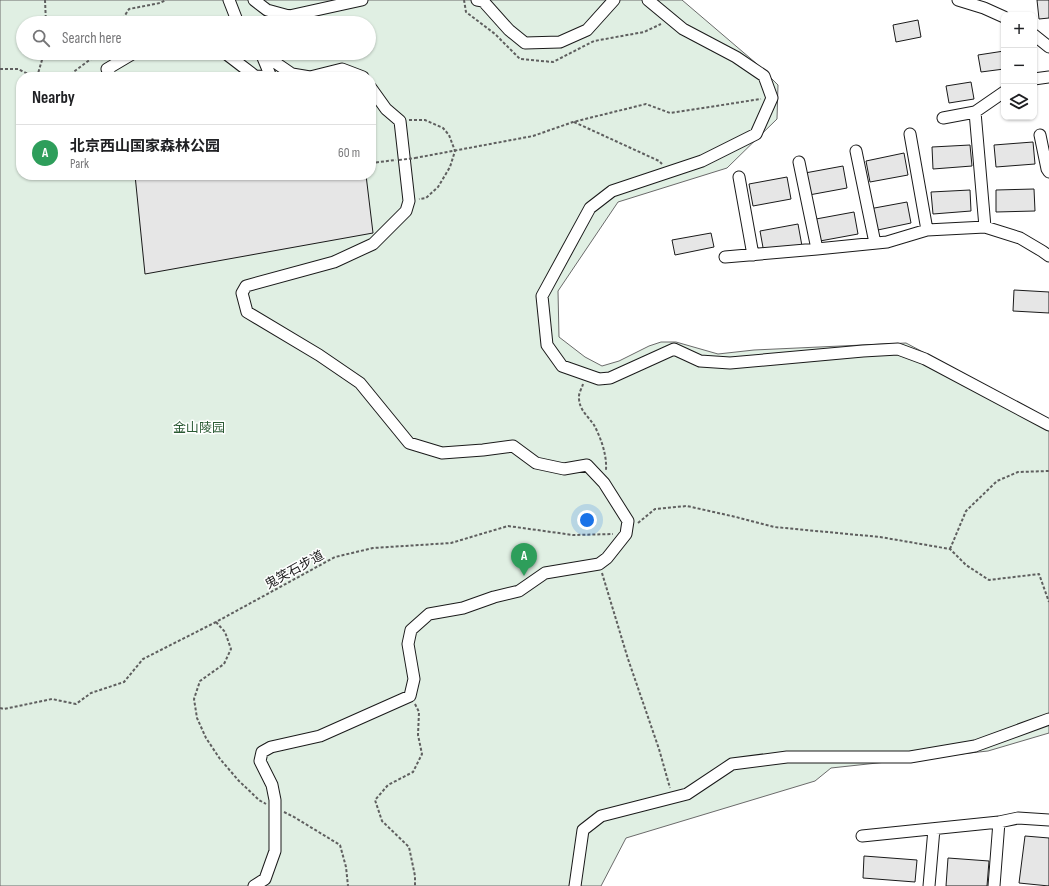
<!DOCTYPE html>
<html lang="en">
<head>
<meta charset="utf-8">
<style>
  :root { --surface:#fff; --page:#f6f6f6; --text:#202124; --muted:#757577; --line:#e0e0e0; --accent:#c62828 }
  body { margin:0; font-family:"Sofia Sans Condensed","Noto Sans SC",sans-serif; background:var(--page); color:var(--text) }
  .controls { position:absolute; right:12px; top:12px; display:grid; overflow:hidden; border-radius:8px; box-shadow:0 1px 3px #0004 }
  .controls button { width:36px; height:36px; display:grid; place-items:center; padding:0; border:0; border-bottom:1px solid var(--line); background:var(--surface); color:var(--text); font:20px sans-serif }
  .you { position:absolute; left:587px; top:520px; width:14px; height:14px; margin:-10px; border:3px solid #fff; border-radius:50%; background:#1a73e8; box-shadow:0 0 0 6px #1a73e833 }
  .badge { display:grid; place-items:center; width:26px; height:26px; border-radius:50%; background:var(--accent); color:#fff; font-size:13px; font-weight:700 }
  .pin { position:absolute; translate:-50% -33px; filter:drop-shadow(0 1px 2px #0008) }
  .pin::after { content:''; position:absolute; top:21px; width:14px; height:12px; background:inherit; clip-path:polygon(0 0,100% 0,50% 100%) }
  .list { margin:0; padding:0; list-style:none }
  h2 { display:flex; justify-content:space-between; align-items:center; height:52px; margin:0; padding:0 16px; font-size:17px }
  h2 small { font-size:13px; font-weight:400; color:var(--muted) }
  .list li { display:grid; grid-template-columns:26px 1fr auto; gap:12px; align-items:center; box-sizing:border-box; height:56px; padding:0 16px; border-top:1px solid var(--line) }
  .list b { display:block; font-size:15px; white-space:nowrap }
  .list p { margin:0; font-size:13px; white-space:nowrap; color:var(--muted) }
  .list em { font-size:13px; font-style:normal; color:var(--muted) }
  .icon { flex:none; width:22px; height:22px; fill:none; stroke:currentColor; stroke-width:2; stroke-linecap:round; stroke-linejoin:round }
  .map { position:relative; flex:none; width:1049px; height:886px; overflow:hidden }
  .search { position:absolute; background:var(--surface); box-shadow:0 1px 3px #0004; left:16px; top:16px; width:360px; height:44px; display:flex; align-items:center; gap:10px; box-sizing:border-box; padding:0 14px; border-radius:22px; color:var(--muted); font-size:15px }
  .panel { position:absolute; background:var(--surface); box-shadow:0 1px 3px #0004; left:16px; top:72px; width:360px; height:108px; border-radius:16px }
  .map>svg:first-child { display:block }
</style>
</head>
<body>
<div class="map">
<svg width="1049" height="886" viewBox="0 0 1049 886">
  <rect width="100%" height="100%" fill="#fff"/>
  <path fill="#e0efe3" stroke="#6a6a6a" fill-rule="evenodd" d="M 0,0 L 682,0 L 757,64 L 778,85 L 777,119 L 727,168 L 618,202 L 558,291 L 559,337 L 585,357 L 602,366 L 619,361 L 649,346 L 661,342 L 676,342 L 718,354 L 754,350 L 906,343 L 1049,419 L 1049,733 L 988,751 L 831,768 L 815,781 L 626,838 L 601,886 L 0,886 ZM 23,23 L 369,23 L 369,53 L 23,53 ZM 21,77 L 371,77 L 371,175 L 21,175 Z"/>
  <path fill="#e6e6e6" stroke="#1a1a1a" d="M 1037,0 L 1049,0 L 1049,18 L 1039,19 Z
    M 918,20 L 921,37 L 896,42 L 893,25 Z
    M 1004,51 L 1004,69 L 981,72 L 978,55 Z
    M 971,82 L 974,99 L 949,103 L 946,86 Z
    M 1033,142 L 1035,164 L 996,167 L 994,145 Z
    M 970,145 L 972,166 L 933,169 L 932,147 Z
    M 904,153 L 908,175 L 870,182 L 866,161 Z
    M 843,166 L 847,188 L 809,195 L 805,173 Z
    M 135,175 L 366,175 L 373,233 L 145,274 Z
    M 787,177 L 791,199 L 753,206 L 749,184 Z
    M 1034,189 L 1035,211 L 996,212 L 996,190 Z
    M 970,190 L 971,211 L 933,214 L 931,192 Z
    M 907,202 L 911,223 L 873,231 L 869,209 Z
    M 854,212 L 858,234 L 820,241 L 816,219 Z
    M 798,224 L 802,246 L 764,253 L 760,231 Z
    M 711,233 L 714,247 L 675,255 L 672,240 Z
    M 1014,290 L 1049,292 L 1049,313 L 1013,311 Z
    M 1025,836 L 1049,838 L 1049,886 L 1019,883 Z
    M 864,856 L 917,860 L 915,882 L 863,878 Z
    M 948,858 L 989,861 L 987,886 L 946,886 Z"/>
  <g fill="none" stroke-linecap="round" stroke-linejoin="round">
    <defs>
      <path id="minor" d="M 229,0 L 238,23
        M 254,0 L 267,10 L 289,16 L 362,0
        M 477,0 L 483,1 L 509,30 L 525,43 L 560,42 L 587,30 L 614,0
        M 648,0 L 683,29 L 736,57 L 764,76 L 772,98 L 756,134 L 702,161 L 612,191 L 590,208 L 542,296 L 547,345 L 562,366 L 599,379 L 610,378 L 674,349 L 700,361 L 730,363 L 863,351 L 898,349 L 925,359 L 1049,425
        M 958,0 L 984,8 L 1004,17
        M 1034,35 L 1049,47
        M 225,53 L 255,76 L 271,77 L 261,53
        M 265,53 L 273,61 L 292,74 L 310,77 L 342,69 L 363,77
        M 111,77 L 107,69 L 134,53
        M 1034,79 L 1049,77
        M 975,112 L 985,227
        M 943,118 L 975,112 L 1004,92
        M 910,134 L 927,230
        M 1040,135 L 1047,169 L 1049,172
        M 856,151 L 875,243
        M 799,162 L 817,249
        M 739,177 L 753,255
        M 725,257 L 817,249 L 887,242 L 927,230 L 985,227 L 1020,238 L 1042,251 L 1049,256
        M 862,836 L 999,822 L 1018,818 L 1049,820
        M 254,886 L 265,879 L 275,851 L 275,800 L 272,785 L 260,761 L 262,752 L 271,747 L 320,736 L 410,696 L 414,679 L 408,644 L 411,630 L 429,614 L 463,608 L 494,597 L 519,591 L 545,573 L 599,564 L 607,558 L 626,534 L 628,521 L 604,483 L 587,465 L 564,469 L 536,463 L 513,446 L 483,450 L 442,453 L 409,443 L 360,383 L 319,355 L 247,312 L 242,293 L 246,286 L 334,262 L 373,244 L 406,211 L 409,201 L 400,121 L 386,109 L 371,88
        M 575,886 L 583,830 L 601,816 L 687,794 L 732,764 L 787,757 L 910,757 L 975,746 L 1049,719
        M 929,886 L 934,829
        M 994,886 L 999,822"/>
    </defs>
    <use href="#minor" stroke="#1a1a1a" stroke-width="13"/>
    <path stroke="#5f5f5f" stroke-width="2" stroke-dasharray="3 2" stroke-linecap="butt" d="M 45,0 L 46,23
      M 464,0 L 466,12 L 495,34 L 520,59 L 553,62 L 594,41 L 644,32 L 661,24
      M 120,23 L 129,9 L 160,3 L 166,0
      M 0,69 L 18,69 L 34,77
      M 37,77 L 44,53
      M 51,77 L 68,76 L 99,53
      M 409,120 L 425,120 L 443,128 L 449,135 L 455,151 L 450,167 L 438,187 L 426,198 L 419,199
      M 574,122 L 659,161 L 662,164
      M 415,158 L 533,136 L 573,122 L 646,104 L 670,113 L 761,99
      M 371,163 L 396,160
      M 583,384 C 582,388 578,394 579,399 C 580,411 588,416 594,425 C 601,438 607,455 606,470
      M 638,523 L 655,509 L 687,506 L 736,517 L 774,527 L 880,537 L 950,549 L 966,565 L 989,580 L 1039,574 L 1049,602
      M 950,549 L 966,511 L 997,481 L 1018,472 L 1049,471
      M 602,573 L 628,659 L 659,749 L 670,788
      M 216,622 L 225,632 L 231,649 L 224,664 L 200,681 L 194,699 L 197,718 L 206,738 L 220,759 L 239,781 L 259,800 L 266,804
      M 415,704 L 419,712 L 418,735 L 422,754 L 413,772 L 388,785 L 375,800 L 382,821 L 409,847 L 415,876 L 415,886
      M 0,708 L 4,709 L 52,699 L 76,704 L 91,693 L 124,682 L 143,659 L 216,622 L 335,557 L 373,548 L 451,543 L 508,526 L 573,535 L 613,534
      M 284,812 L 294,817 L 340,845 L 346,867 L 348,886"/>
    <use href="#minor" stroke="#fff" stroke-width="11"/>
    <path stroke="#5f5f5f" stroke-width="2" stroke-dasharray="3 2" stroke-linecap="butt" d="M 399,160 L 415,158"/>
  </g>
  <g text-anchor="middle" stroke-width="3" stroke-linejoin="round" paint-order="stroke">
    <g font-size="13" fill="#2b5a34" stroke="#fff">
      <text x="199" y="432">金山陵园</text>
    </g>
    <g font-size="13" fill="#1a1a1a" stroke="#fff">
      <text transform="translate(294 569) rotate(-29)" y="5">鬼笑石步道</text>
    </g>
  </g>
</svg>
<div class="controls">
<button>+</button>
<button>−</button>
<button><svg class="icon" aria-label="layers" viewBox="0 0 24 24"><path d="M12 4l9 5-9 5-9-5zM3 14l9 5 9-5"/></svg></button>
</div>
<div class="you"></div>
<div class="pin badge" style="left:524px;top:576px;background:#2e9e5b">A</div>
<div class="search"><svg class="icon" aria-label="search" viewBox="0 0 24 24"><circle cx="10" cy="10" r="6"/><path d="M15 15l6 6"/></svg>Search here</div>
<section class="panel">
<h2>Nearby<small></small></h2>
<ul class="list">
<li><span class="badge" style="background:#2e9e5b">A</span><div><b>北京西山国家森林公园</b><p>Park</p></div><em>60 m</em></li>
</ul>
</section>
</div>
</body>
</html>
